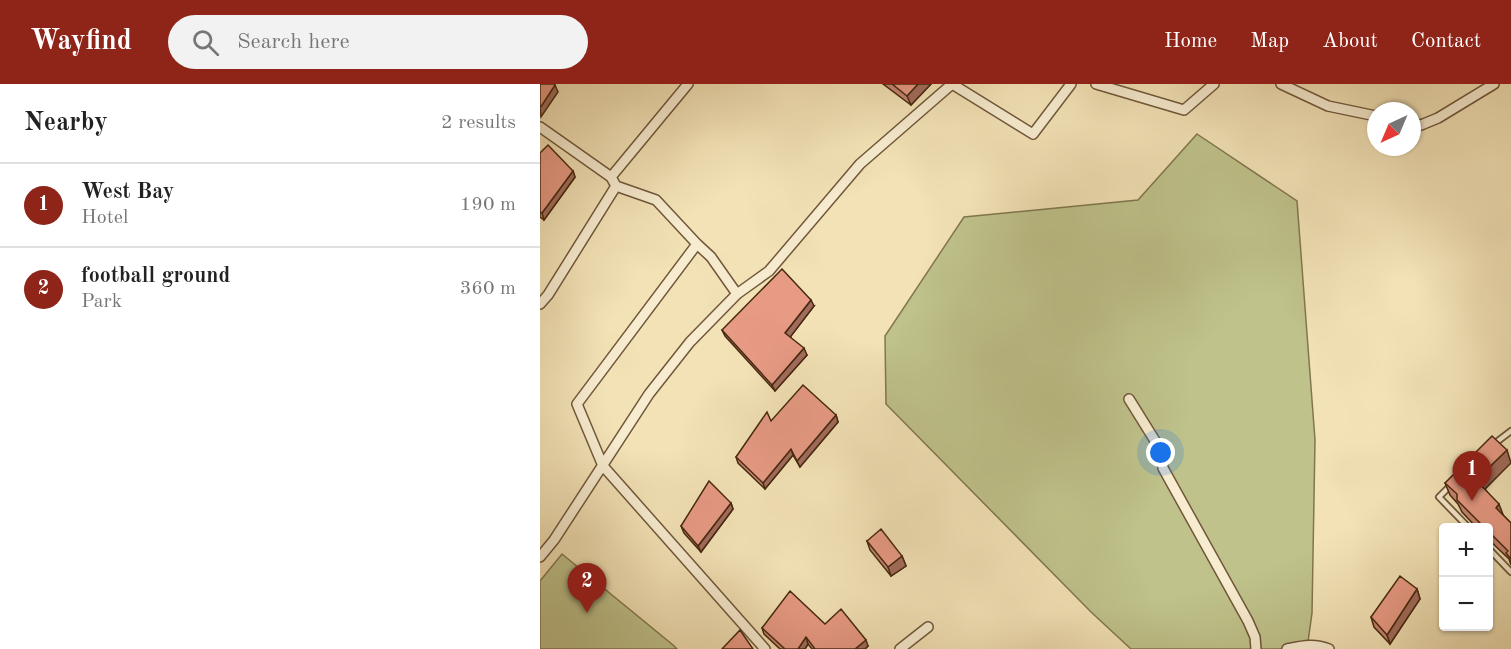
<!DOCTYPE html>
<html lang="en">
<head>
<meta charset="utf-8">
<style>
  :root { --surface:#fff; --page:#f2f2f2; --text:#222; --muted:#767676; --line:#e0e0e0; --accent:#8f2418 }
  body { margin:0; font-family:"Old Standard TT",serif; background:var(--page); color:var(--text) }
  .controls { position:absolute; right:18px; bottom:18px; display:grid; overflow:hidden; border-radius:6px; box-shadow:0 2px 4px #0004 }
  .controls button { width:54px; height:54px; display:grid; place-items:center; padding:0; border:0; border-bottom:2px solid var(--line); background:var(--surface); color:var(--text); font:30px sans-serif }
  .compass { position:absolute; left:827px; top:18px; width:54px; height:54px; border-radius:50%; background:var(--surface); box-shadow:0 2px 4px #0004; rotate:224deg }
  .you { position:absolute; left:621px; top:369px; width:21px; height:21px; margin:-15px; border:4px solid #fff; border-radius:50%; background:#1a73e8; box-shadow:0 0 0 9px #1a73e833 }
  .badge { display:grid; place-items:center; width:39px; height:39px; border-radius:50%; background:var(--accent); color:#fff; font-size:20px; font-weight:700 }
  .pin { position:absolute; translate:-50% -50px; filter:drop-shadow(0 2px 3px #0008) }
  .pin::after { content:''; position:absolute; top:32px; width:21px; height:18px; background:inherit; clip-path:polygon(0 0,100% 0,50% 100%) }
  .list { margin:0; padding:0; list-style:none }
  h2 { display:flex; justify-content:space-between; align-items:center; height:78px; margin:0; padding:0 24px; font-size:26px }
  h2 small { font-size:20px; font-weight:400; color:var(--muted) }
  .list li { display:grid; grid-template-columns:39px 1fr auto; gap:18px; align-items:center; box-sizing:border-box; height:84px; padding:0 24px; border-top:2px solid var(--line) }
  .list b { display:block; font-size:22px; white-space:nowrap }
  .list p { margin:0; font-size:20px; white-space:nowrap; color:var(--muted) }
  .list em { font-size:20px; font-style:normal; color:var(--muted) }
  .icon { flex:none; width:33px; height:33px; fill:none; stroke:currentColor; stroke-width:2; stroke-linecap:round; stroke-linejoin:round }
  .map { position:relative; flex:none; width:971px; height:565px; overflow:hidden }
  header { display:flex; align-items:center; gap:36px; box-sizing:border-box; height:84px; padding:0 30px; background:var(--accent); color:#fff }
  header strong { font-size:28px }
  nav { display:flex; gap:33px; margin-inline-start:auto; font-size:21px }
  .search { width:420px; height:54px; background:var(--page); display:flex; align-items:center; gap:15px; box-sizing:border-box; padding:0 21px; border-radius:33px; color:var(--muted); font-size:22px }
  main { display:flex }
  aside { flex:1; background:var(--surface) }
  .map>svg:first-child { display:block }
</style>
</head>
<body>
<header>
<strong>Wayfind</strong>
<div class="search"><svg class="icon" aria-label="search" viewBox="0 0 24 24"><circle cx="10" cy="10" r="6"/><path d="M15 15l6 6"/></svg>Search here</div>
<nav><a>Home</a><a>Map</a><a>About</a><a>Contact</a></nav>
</header>
<main>
<aside>
<h2>Nearby<small>2 results</small></h2>
<ul class="list">
<li><span class="badge">1</span><div><b>West Bay</b><p>Hotel</p></div><em>190 m</em></li>
<li><span class="badge">2</span><div><b>football ground</b><p>Park</p></div><em>360 m</em></li>
</ul>
</aside>
<div class="map">
<svg width="971" height="565" viewBox="0 0 971 565">
  <rect width="100%" height="100%" fill="#f2e2b6"/>
  <filter id="stains"><feTurbulence type="fractalNoise" baseFrequency=".00333" numOctaves="4"/><feColorMatrix values="0 0 0 0 .2 0 0 0 0 .09 0 0 0 0 .02 0 0 0 .5 -.17"/></filter>
  <radialGradient id="worn" r=".72"><stop offset=".6" stop-color="#630" stop-opacity="0"/><stop offset="1" stop-color="#630" stop-opacity=".3"/></radialGradient>
  <path fill="#bfc28b" stroke="#82764e" stroke-width="1.5" d="M 657,50 L 757,117 L 775,356 L 772,529 L 767,565 L 591,565 L 551,528 L 346,320 L 345,252 L 424,133 L 598,116 Z
    M 22,470 L 133,561 L 137,565 L 0,565 L 0,497 Z"/>
  <g fill="none" stroke-linecap="round" stroke-linejoin="round">
    <defs>
      <path id="lane" d="M 954,360 L 971,347
        M 911,401 L 899,413 L 929,444
        M 948,464 L 971,488"/>
      <path id="street" d="M 412,0 L 493,50 L 531,0
        M 556,0 L 644,26 L 674,0
        M 741,0 L 788,22 L 836,32
        M 872,39 L 881,41 L 898,34 L 954,0
        M 0,43 L 71,93 L 76,102 L 116,116 L 157,160 L 171,173 L 197,210
        M 71,93 L 148,0
        M 157,160 L 37,320 L 63,382 L 225,565
        M 0,220 L 8,211 L 76,102
        M 589,315 L 622,368 L 623,384 L 708,537 L 715,553 L 716,565
        M 0,473 L 14,456 L 109,310 L 150,258 L 197,210 L 229,187 L 320,80 L 412,0
        M 360,565 L 388,543
        M 747,565 C 762,562 774,559 789,565"/>
    </defs>
    <use href="#lane" stroke="#71573a" stroke-width="8"/>
    <use href="#street" stroke="#71573a" stroke-width="12"/>
    <use href="#lane" stroke="#f7ecd0" stroke-width="4.5"/>
    <use href="#street" stroke="#f7ecd0" stroke-width="9"/>
  </g>
  <path fill="#c78472" stroke="#462910" stroke-width="1.5" d="M 343,0 L 391,0 L 371,21 Z
    M 0,69 L 33,87 L 35,93 L 4,136 L 0,133 Z
    M 274,222 L 250,253 L 267,271 L 235,307 L 185,252 L 182,246 Z
    M 296,331 L 298,338 L 260,383 L 253,371 L 225,405 L 198,379 L 196,373 L 231,337 Z
    M 971,378 L 945,405 L 963,431 L 971,439 L 971,481 L 969,475 L 948,455 L 948,444 L 937,444 L 922,428 L 918,420 L 910,411 L 905,399 Z
    M 191,419 L 193,425 L 161,468 L 144,449 L 141,442 Z
    M 327,457 L 362,472 L 366,482 L 351,492 L 330,466 Z
    M 877,505 L 880,515 L 850,560 L 834,543 L 831,533 Z
    M 285,540 L 328,562 L 325,565 L 272,565 L 268,560 L 265,565 L 240,565 L 224,550 L 222,544 Z"/>
  <path fill="#a26c5c" stroke="#462910" stroke-width="1.5" d="M 378,0 L 391,0 L 371,21 L 367,12 Z
    M 15,1 L 18,8 L 1,33 L 0,24 Z
    M 33,87 L 35,93 L 4,136 L 2,129 Z
    M 271,216 L 274,222 L 248,256 L 245,249 Z
    M 264,264 L 267,271 L 235,307 L 232,301 Z
    M 296,331 L 298,338 L 260,383 L 257,377 Z
    M 251,365 L 253,371 L 225,405 L 223,399 Z
    M 967,366 L 971,379 L 941,409 L 936,396 Z
    M 191,419 L 193,425 L 161,468 L 158,462 Z
    M 959,420 L 964,433 L 956,424 Z
    M 362,472 L 366,482 L 351,492 L 348,483 Z
    M 877,505 L 880,515 L 850,560 L 847,551 Z
    M 266,553 L 268,560 L 265,565 L 258,565 Z
    M 326,556 L 328,562 L 325,565 L 315,565 Z"/>
  <path fill="#e79a84" stroke="#462910" stroke-width="1.5" d="M 0,0 L 14,0 L 15,1 L 0,24 Z
    M 352,0 L 378,0 L 367,12 Z
    M 8,61 L 33,87 L 2,129 L 0,128 L 0,69 Z
    M 242,185 L 271,216 L 245,249 L 264,264 L 232,301 L 182,246 Z
    M 263,301 L 296,331 L 257,377 L 251,365 L 223,399 L 196,373 L 227,328 L 231,337 Z
    M 952,352 L 967,366 L 936,396 L 959,420 L 956,424 L 971,439 L 971,475 L 966,469 L 968,467 L 948,447 L 948,444 L 945,444 L 917,416 L 917,410 L 905,399 Z
    M 169,397 L 191,419 L 158,462 L 141,442 Z
    M 341,445 L 362,472 L 348,483 L 327,457 Z
    M 860,492 L 877,505 L 847,551 L 831,533 Z
    M 250,507 L 285,540 L 301,525 L 326,556 L 315,565 L 275,565 L 266,553 L 258,565 L 245,565 L 222,544 Z
    M 200,546 L 213,565 L 182,565 Z"/>
  <rect width="100%" height="100%" filter="url(#stains)"/>
  <rect width="100%" height="100%" fill="url(#worn)"/>
</svg>
<div class="controls">
<button>+</button>
<button>−</button>
</div>
<svg class="compass" viewBox="-18 -18 36 36"><path d="M0-13l5 13h-10z" fill="#e53935"/><path d="M0 13l5-13h-10z" fill="#767676"/></svg>
<div class="you"></div>
<div class="pin badge" style="left:932px;top:417px">1</div>
<div class="pin badge" style="left:47px;top:529px">2</div>
</div>
</main>
</body>
</html>
